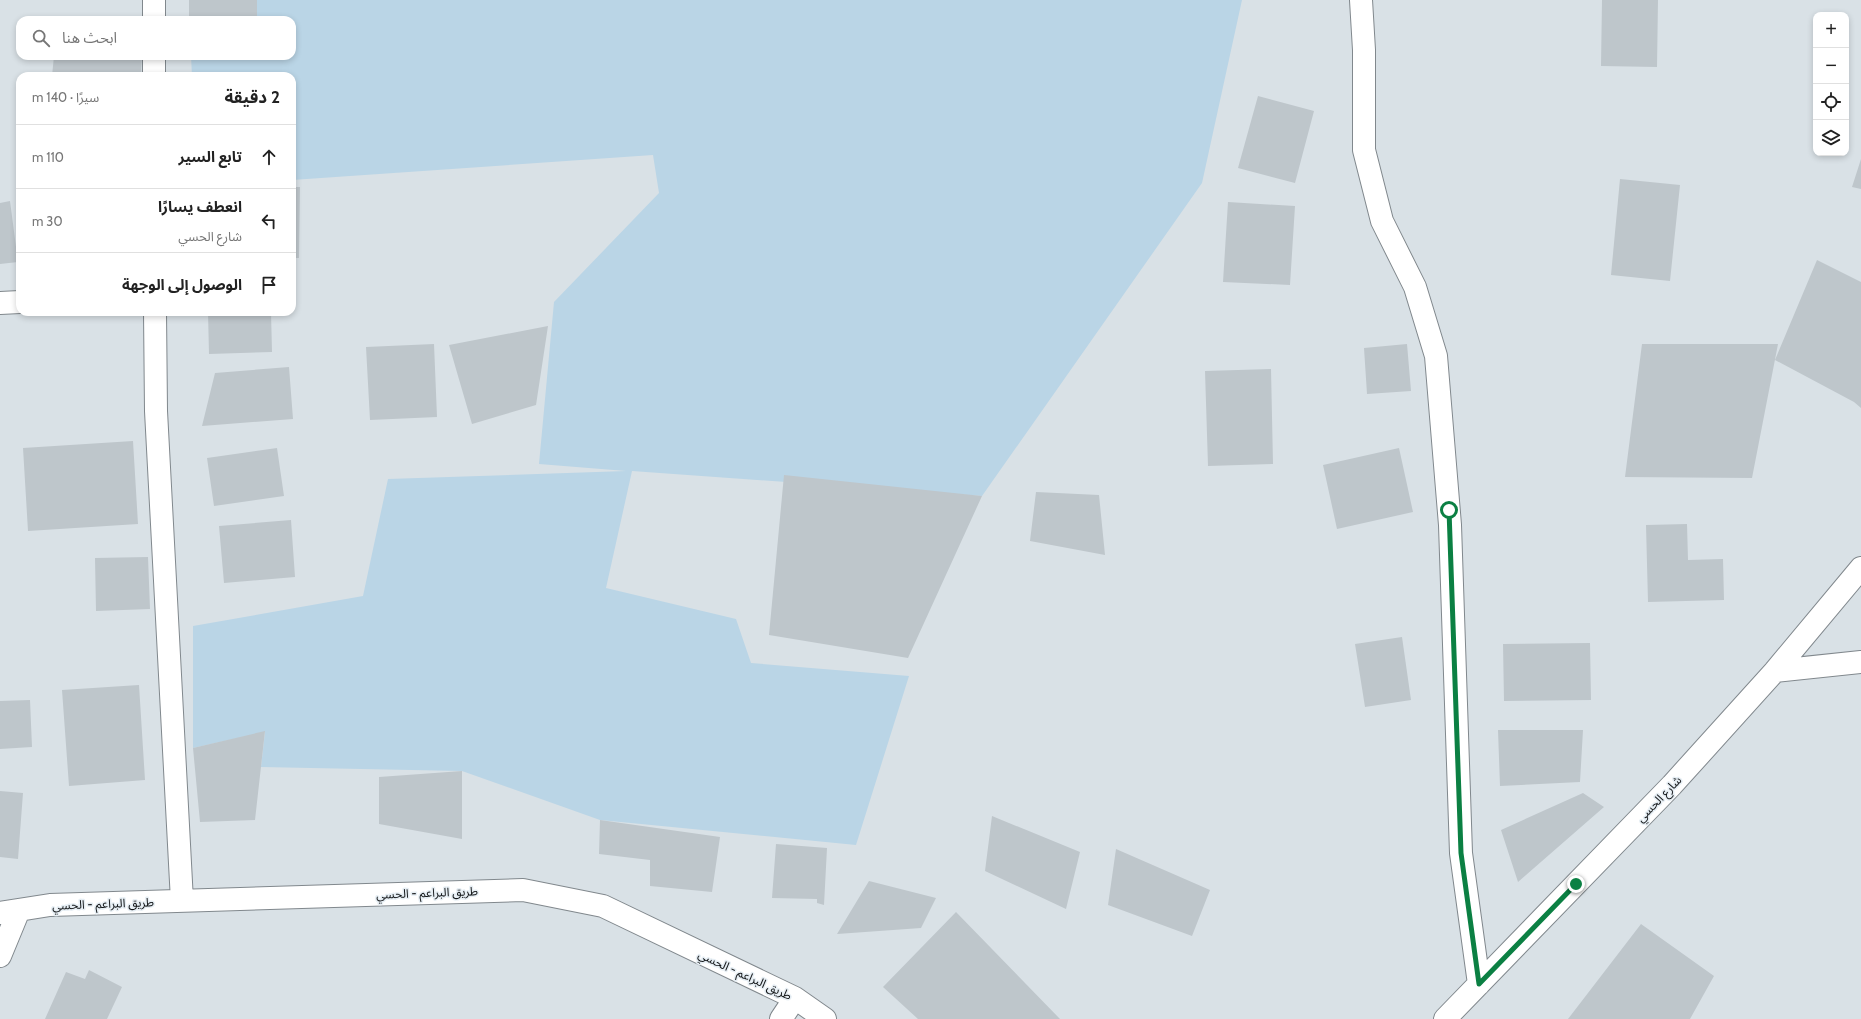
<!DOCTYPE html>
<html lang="ar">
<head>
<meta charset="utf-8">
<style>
  :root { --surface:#fff; --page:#f6f6f6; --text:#222; --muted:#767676; --line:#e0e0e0 }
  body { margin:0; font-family:Cabin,"Noto Sans Arabic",sans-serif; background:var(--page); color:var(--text); direction:rtl }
  .controls { position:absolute; right:12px; top:12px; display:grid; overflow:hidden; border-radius:8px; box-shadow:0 2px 6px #0003 }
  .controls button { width:36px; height:36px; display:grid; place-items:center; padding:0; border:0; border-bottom:1px solid var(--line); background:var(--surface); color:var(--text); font:20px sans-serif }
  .stop { position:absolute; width:12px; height:12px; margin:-9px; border:3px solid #0b8043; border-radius:50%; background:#fff }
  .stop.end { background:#0b8043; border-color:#fff; box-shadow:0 1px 4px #0008 }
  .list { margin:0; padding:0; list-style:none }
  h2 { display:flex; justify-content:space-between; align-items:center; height:52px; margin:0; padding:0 16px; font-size:17px }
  h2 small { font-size:13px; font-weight:400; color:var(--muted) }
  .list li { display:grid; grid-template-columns:26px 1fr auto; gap:12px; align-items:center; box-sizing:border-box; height:64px; padding:0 16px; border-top:1px solid var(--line) }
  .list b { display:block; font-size:15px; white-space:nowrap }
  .list p { margin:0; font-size:13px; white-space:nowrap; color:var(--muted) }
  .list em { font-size:13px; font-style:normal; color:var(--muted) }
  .icon { flex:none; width:22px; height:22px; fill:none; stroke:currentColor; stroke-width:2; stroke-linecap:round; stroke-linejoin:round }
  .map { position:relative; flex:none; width:1861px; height:1019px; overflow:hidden; direction:ltr }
  .search { position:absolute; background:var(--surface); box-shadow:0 2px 6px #0003; left:16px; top:16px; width:280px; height:44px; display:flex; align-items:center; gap:10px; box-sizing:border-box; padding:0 14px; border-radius:12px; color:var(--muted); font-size:15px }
  .panel { position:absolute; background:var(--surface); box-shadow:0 2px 6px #0003; left:16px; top:72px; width:280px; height:244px; border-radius:12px; direction:rtl }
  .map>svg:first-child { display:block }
</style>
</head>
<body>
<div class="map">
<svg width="1861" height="1019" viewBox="0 0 1861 1019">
  <rect width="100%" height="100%" fill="#d9e1e6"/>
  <path fill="#bad5e6" d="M 257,0 L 1242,0 L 1202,183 L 982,496 L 632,471 L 606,588 L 736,619 L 751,663 L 909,676 L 856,845 L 600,820 L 462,771 L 261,767 L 265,732 L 193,748 L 193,626 L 363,596 L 388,479 L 626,471 L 539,464 L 554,302 L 659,193 L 653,155 L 292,180 L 292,76 L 192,76 L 191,56 L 292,56 L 292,20 L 257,20 Z"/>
  <path fill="#bec6cb" d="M 189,0 L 257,0 L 257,20 L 189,20 Z
    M 1602,0 L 1658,0 L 1657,67 L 1601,66 Z
    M 54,56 L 142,56 L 141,76 L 52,76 Z
    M 1258,96 L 1314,111 L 1295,183 L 1238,168 Z
    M 1861,159 L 1861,189 L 1852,187 Z
    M 1620,179 L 1680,185 L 1670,281 L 1611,275 Z
    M 292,187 L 300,187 L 299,258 L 292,258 Z
    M 10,201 L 18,262 L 0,264 L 0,203 Z
    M 1228,202 L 1295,206 L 1290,285 L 1223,282 Z
    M 1817,260 L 1861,282 L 1861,408 L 1854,402 L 1775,360 Z
    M 208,312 L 271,312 L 272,352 L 209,354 Z
    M 548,326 L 536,405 L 472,424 L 449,345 Z
    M 434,344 L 437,417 L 370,420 L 366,347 Z
    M 1407,344 L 1411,391 L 1367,394 L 1364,348 Z
    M 1642,344 L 1778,344 L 1752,478 L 1625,477 Z
    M 289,367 L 293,419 L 202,426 L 215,373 Z
    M 1271,369 L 1273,464 L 1208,466 L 1205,371 Z
    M 133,441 L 138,524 L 28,531 L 23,448 Z
    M 277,448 L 284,496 L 214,506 L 207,458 Z
    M 1399,448 L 1413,512 L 1337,529 L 1323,465 Z
    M 784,475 L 982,496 L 908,658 L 769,635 Z
    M 1036,492 L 1099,495 L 1105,555 L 1030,541 Z
    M 291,520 L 295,577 L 224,583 L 219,526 Z
    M 1687,524 L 1688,560 L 1723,559 L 1724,600 L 1648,602 L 1646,525 Z
    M 148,557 L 150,609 L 96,611 L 95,558 Z
    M 1402,637 L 1411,700 L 1365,707 L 1355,644 Z
    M 1590,643 L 1591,700 L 1504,701 L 1503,644 Z
    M 139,685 L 145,780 L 69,786 L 62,690 Z
    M 30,700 L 32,747 L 0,749 L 0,701 Z
    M 1498,730 L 1583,730 L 1580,782 L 1500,786 Z
    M 265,731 L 255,820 L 200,822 L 193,748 Z
    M 462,771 L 462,839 L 379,824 L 379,777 Z
    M 0,791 L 23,793 L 18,859 L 0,857 Z
    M 1583,793 L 1604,807 L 1518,882 L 1501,830 Z
    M 992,816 L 1080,852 L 1066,909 L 985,871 Z
    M 600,820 L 720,837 L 712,892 L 650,886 L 650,860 L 599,854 Z
    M 776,844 L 827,848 L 824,905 L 817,903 L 817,899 L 772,898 Z
    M 1116,849 L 1210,890 L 1192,936 L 1108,905 Z
    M 869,881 L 936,898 L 921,928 L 837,934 Z
    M 956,912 L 1060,1019 L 918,1019 L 883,987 Z
    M 1641,924 L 1714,976 L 1690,1019 L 1568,1019 Z
    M 89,970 L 122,987 L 107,1019 L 45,1019 L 66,972 L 85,979 Z"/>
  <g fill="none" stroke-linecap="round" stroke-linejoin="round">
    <defs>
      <path id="minor" d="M 1361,0 L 1364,50 L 1364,150 L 1382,221 L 1415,287 L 1436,356 L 1450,525 L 1461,853 L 1479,984
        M 154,20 L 154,0
        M 154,76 L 154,56
        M 0,303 L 20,302
        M 155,312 L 156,411 L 182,901
        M 1775,671 L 1861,662
        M 0,913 L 50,905 L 523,890 L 603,906 L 795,998 L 825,1019
        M 0,956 L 19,910
        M 781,1019 L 795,998
        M 1445,1019 L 1672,785 L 1775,671 L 1861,568"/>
    </defs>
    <use href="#minor" stroke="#81888d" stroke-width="24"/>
    <use href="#minor" stroke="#fff" stroke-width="22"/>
  </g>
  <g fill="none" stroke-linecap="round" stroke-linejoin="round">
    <path stroke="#0b8043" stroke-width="5" d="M 1449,510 L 1461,853 L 1479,984 L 1576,884"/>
  </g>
  <g text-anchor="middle" stroke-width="3" stroke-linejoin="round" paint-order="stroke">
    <g font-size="12" fill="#111416" stroke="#e6eef4">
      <text transform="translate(1659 799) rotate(-46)" y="4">شارع الحسي</text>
      <text transform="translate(427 893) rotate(-2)" y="4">طريق البراعم - الحسي</text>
      <text transform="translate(103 904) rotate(-2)" y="4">طريق البراعم - الحسي</text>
      <text transform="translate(745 975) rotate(25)" y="4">طريق البراعم - الحسي</text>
    </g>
  </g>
</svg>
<div class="controls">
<button>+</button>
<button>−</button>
<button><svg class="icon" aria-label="locate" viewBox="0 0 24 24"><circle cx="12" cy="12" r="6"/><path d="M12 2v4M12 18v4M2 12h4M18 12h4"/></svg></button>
<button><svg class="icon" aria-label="layers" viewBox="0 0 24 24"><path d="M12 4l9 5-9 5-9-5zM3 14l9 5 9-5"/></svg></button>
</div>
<div class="stop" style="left:1449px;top:510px"></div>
<div class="stop end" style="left:1576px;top:884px"></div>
<div class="search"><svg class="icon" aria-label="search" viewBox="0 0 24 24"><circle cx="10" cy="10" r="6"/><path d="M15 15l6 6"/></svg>ابحث هنا</div>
<section class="panel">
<h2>2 دقيقة<small>سيرًا · 140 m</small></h2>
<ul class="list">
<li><svg class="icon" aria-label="ahead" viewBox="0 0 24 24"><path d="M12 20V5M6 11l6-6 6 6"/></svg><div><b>تابع السير</b></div><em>110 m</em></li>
<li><svg class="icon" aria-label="left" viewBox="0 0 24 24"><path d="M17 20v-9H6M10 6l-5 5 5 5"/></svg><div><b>انعطف يسارًا</b><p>شارع الحسي</p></div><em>30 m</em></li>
<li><svg class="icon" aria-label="arrive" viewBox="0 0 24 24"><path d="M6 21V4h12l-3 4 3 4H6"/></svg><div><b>الوصول إلى الوجهة</b></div></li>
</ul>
</section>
</div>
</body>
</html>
